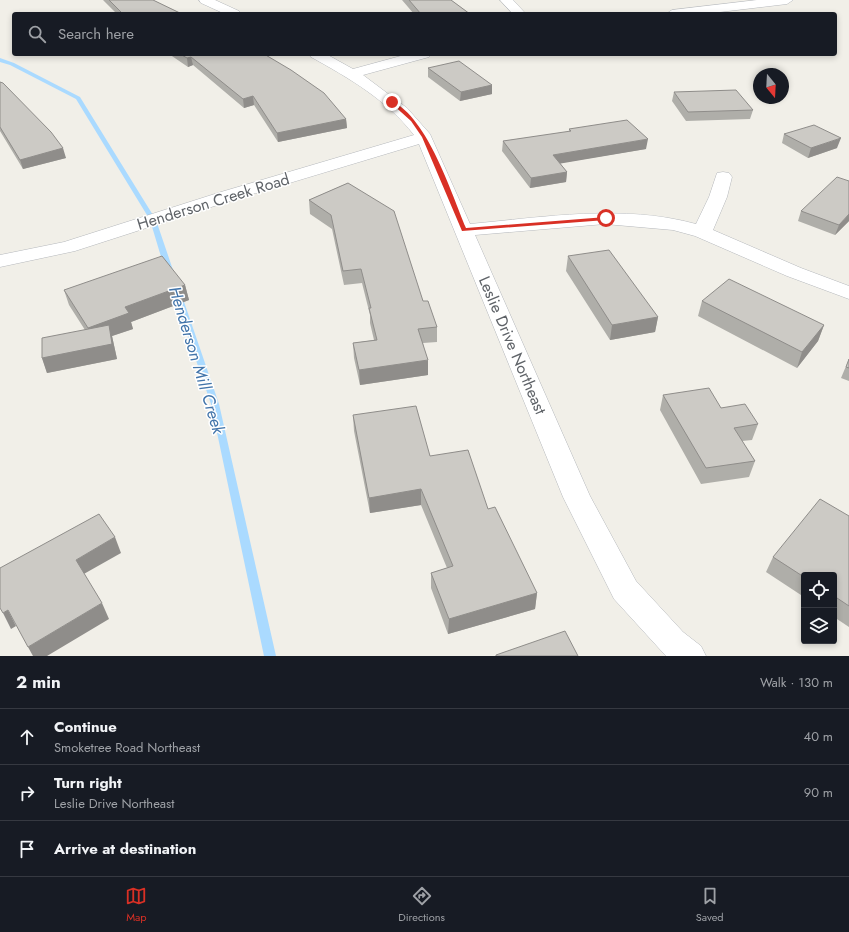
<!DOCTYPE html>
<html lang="en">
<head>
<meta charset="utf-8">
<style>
  :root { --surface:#171b24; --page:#20242c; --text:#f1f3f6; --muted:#9ea1a6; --line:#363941; --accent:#d93025 }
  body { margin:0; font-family:Jost,sans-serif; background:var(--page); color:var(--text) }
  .controls { position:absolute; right:12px; bottom:12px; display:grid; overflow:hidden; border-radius:4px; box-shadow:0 2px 6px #0003 }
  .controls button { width:36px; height:36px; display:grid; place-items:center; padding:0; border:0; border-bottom:1px solid var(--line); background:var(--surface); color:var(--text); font:20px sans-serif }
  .compass { position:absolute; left:753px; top:68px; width:36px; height:36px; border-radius:50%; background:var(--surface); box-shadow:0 2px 6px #0003; rotate:162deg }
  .stop { position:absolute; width:12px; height:12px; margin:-9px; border:3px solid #d93025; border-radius:50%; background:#fff }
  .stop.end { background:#d93025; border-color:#fff; box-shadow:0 1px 4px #0008 }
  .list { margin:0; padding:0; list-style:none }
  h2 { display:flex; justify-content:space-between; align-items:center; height:52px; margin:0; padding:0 16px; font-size:17px }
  h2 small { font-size:13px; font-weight:400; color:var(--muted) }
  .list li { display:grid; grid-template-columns:26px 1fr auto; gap:12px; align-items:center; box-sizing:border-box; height:56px; padding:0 16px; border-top:1px solid var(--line) }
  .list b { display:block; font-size:15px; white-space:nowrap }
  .list p { margin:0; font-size:13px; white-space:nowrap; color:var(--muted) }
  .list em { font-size:13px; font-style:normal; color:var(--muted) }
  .icon { flex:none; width:22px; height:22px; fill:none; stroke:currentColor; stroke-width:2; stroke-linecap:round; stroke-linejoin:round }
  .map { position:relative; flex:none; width:849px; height:656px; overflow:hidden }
  .search { position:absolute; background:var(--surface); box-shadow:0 2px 6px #0003; left:12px; right:12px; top:12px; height:44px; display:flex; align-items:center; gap:10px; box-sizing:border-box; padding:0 14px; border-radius:4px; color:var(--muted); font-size:15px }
  .sheet { height:220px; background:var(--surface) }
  nav { display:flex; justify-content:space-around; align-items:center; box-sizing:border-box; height:56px; border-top:1px solid var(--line); background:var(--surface); font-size:11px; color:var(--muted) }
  nav a { display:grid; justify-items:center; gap:2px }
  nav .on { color:var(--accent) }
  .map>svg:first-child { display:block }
</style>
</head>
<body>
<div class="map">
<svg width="849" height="656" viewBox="0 0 849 656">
  <rect width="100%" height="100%" fill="#f1efe8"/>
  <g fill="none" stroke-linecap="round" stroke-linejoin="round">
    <path fill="#aadaff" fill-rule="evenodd" d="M 0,58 L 14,63 L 80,97 L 156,220 L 173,270 L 172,272 L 166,272 L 165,270 L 150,220 L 76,99 L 10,65 L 0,62 Z
      M 174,291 L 180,291 L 181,293 L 219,404 L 276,656 L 264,656 L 211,404 L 173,293 Z"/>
    <defs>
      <path id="minor" d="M 199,0 L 215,0 L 239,11 L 241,14 L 225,14 L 201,3 Z
        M 500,0 L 513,0 L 526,14 L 513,14 Z
        M 757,0 L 793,0 L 787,4 L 703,14 L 666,14 L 672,10 Z
        M 309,54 L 326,54 L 353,69 L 408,54 L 431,54 L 429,57 L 363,75 L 407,108 L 430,134 L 470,224 C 545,217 623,204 696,224 L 709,197 L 717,173 L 723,172 L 729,173 L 732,177 L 727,197 L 713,230 L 801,268 L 849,286 L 849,299 L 787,276 L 695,236 L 673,230 L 605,224 L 475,235 L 590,496 L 636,581 L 683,632 L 701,646 L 706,656 L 666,656 L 614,599 L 563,497 L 419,144 L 233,200 L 75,251 L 0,267 L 0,255 L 64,242 L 221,192 L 414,135 C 387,100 349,78 311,57 Z"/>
    </defs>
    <use href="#minor" stroke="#b5b8bc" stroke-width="1"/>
    <use href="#minor" fill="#fff" fill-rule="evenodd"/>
  </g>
  <path fill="#afaea9" d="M 103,0 L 153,0 L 182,14 L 117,14 Z
    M 402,0 L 451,0 L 470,14 L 414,14 Z
    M 169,54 L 264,54 L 346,119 L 347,128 L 278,142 L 254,105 L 244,108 L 193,65 L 188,67 Z
    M 428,68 L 492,85 L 492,94 L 460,101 L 428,77 Z
    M 0,82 L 66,158 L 23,169 L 0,131 Z
    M 674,92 L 753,110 L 750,119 L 686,121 L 672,101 Z
    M 569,129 L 646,149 L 560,163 L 567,172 L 566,182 L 530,188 L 502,151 L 503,141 L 569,132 Z
    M 784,134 L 837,148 L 808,158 L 782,143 Z
    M 348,183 L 423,301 L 437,327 L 437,342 L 423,343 L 428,375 L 360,385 L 354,358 L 353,343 L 374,340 L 370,323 L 370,315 L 362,283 L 344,285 L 332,229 L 310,214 L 309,200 Z
    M 801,211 L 849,221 L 835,235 L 798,221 Z
    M 568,256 L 658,317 L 655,332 L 610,340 L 566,271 Z
    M 185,285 L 189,300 L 131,322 L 133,329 L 112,336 L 117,359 L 47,373 L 42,358 L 85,330 L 69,305 L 64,290 Z
    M 702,301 L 824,325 L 818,341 L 797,368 L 698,316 Z
    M 849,359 L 849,381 L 841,378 Z
    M 663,395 L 721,408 L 758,424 L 752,440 L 742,441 L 755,461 L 749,477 L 701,484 L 660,410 Z
    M 353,415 L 430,456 L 488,509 L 537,593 L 535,609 L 448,634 L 431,588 L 431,573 L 447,568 L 421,505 L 370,513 L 354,431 Z
    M 849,516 L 849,627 L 834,617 L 834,575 L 804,575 L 804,597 L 766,572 L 773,557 Z"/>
  <path fill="#8f8d8a" d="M 191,57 L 193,65 L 188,67 L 187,58 Z
    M 492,85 L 492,94 L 460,101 L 461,92 Z
    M 253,96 L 254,105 L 244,108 L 243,99 Z
    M 346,119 L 347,128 L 278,142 L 277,133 Z
    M 841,138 L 837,148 L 808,158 L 811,148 Z
    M 648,139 L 646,149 L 552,165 L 553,155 Z
    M 63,148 L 66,158 L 23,169 L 20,160 Z
    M 567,172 L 566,182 L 530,188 L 531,178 Z
    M 849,214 L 849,221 L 835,235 L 839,225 Z
    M 185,285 L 189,300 L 131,322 L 133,329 L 112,336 L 117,359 L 47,373 L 42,358 L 93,344 L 88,328 L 125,307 Z
    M 658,317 L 655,332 L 610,340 L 612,325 Z
    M 824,325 L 818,341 L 797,368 L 802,352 Z
    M 428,360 L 428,375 L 360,385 L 359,370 Z
    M 421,489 L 421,505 L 370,513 L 369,498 Z
    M 115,537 L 121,553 L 82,575 L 76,560 Z
    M 537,593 L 535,609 L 448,634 L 449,619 Z
    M 102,603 L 109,619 L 47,656 L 33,656 L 28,647 Z
    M 8,610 L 16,626 L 11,629 L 3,613 Z"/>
  <path fill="#cccac5" stroke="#8f8d8a" d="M 109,0 L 153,0 L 182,14 L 123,14 Z
    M 409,0 L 451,0 L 470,14 L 421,14 Z
    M 180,54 L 264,54 L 291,70 L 324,93 L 346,119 L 277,133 L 253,96 L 243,99 L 191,57 L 187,58 Z
    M 459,61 L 492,85 L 461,92 L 428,68 Z
    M 0,82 L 3,83 L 51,132 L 63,148 L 20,160 L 0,127 Z
    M 736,90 L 753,110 L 688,112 L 674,92 Z
    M 627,120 L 648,139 L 553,155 L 567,172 L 531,178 L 503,141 L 571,131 L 569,129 Z
    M 814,125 L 841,138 L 811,148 L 784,134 Z
    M 837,177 L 849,181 L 849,214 L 839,225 L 801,211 Z
    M 348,183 L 394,211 L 423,301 L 428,301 L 437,327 L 418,329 L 428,360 L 359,370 L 353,343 L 377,340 L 369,308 L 371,308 L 361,269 L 343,271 L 331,215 L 309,200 Z
    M 609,250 L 658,317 L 612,325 L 568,256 Z
    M 162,256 L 185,285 L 125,307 L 129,313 L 88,328 L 64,290 Z
    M 729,279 L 824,325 L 802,352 L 702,301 Z
    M 109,325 L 112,344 L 42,358 L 42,338 Z
    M 849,359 L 849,368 L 846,367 Z
    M 709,388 L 721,408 L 745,404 L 758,424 L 734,428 L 755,461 L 706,468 L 663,395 Z
    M 416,406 L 430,456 L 468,450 L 488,509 L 495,507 L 537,593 L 449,619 L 431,573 L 453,566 L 421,489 L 369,498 L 353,415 Z
    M 820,499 L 849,516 L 849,606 L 834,596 L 834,575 L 804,575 L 804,577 L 773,557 Z
    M 99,514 L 115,537 L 76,560 L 102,603 L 28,647 L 8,610 L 3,613 L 0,608 L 0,568 Z
    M 565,631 L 578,656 L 496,656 L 496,655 Z"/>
  <path fill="#d93025" d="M 392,101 C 428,119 451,192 466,228 L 606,217 L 608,218 L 606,220 L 462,231 L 422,137 L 411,121 L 391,103 Z"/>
  <g text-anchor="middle" stroke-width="3" stroke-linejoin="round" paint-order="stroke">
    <g font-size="16" fill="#5f6368" stroke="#fff">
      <text transform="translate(213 201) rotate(-17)" y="6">Henderson Creek Road</text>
      <text transform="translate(513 345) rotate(67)" y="6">Leslie Drive Northeast</text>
    </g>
    <g font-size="17" font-style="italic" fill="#4174aa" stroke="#fff">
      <text transform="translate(197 360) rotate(73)" y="6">Henderson Mill Creek</text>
    </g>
  </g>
</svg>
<div class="controls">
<button><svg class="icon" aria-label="locate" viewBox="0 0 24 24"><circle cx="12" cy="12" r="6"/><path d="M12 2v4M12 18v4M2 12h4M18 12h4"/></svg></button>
<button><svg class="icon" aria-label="layers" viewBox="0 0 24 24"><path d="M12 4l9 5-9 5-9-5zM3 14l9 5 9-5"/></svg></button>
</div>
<svg class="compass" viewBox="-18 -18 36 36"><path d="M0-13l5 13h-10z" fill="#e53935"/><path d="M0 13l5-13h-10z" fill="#9ea1a6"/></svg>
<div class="stop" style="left:606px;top:218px"></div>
<div class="stop end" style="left:392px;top:102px"></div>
<div class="search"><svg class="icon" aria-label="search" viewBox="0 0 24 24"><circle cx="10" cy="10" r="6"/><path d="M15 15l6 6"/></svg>Search here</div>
</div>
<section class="sheet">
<h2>2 min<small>Walk · 130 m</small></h2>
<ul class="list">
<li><svg class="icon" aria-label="ahead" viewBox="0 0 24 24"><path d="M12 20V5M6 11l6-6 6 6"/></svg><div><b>Continue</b><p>Smoketree Road Northeast</p></div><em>40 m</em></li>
<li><svg class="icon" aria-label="right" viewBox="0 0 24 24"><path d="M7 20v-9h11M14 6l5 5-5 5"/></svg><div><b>Turn right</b><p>Leslie Drive Northeast</p></div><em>90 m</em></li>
<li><svg class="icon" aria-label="arrive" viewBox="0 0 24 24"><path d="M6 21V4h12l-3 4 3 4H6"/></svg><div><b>Arrive at destination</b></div></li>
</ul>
</section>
<nav>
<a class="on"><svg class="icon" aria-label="map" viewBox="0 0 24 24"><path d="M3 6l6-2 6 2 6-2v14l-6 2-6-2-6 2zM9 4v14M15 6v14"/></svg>Map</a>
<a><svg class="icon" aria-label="directions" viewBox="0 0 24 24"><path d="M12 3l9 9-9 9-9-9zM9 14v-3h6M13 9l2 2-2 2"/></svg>Directions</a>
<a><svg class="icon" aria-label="saved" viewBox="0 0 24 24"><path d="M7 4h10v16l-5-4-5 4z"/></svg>Saved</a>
</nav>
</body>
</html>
